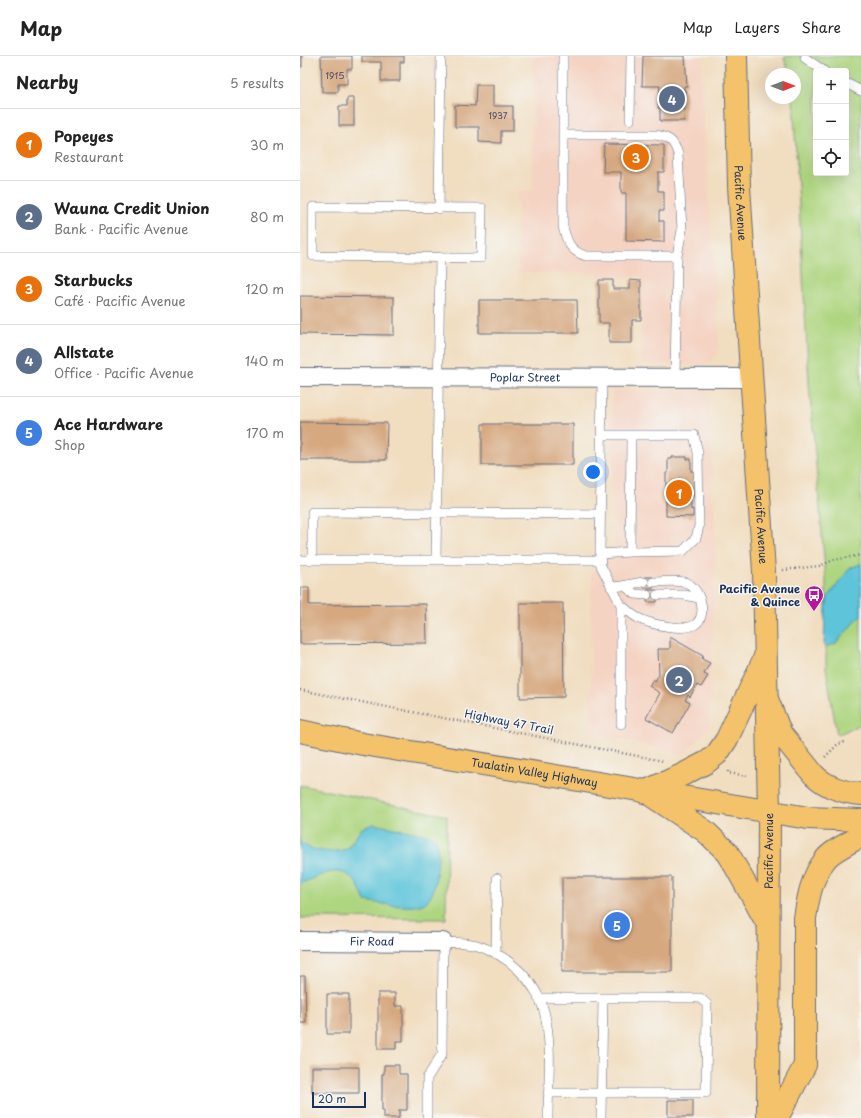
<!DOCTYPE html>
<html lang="en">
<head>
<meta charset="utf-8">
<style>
  :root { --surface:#fff; --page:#f2f2f2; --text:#222; --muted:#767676; --line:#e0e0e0; --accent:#0b8043 }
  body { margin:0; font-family:"Playpen Sans",sans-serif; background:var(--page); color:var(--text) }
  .controls { position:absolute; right:12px; top:12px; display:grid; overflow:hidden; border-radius:4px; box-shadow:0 4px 16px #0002 }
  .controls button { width:36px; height:36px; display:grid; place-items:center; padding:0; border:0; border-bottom:1px solid var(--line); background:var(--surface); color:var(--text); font:20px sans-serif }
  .compass { position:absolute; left:465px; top:12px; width:36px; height:36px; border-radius:50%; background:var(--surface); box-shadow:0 4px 16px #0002; rotate:90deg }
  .scale { position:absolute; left:12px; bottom:10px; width:54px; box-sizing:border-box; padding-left:4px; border:2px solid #1b2f5e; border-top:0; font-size:11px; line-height:14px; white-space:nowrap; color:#1b2f5e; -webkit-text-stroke:3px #f6f6f2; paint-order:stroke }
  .you { position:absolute; left:293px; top:416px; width:14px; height:14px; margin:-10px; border:3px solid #fff; border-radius:50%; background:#1a73e8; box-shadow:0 0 0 6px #1a73e833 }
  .badge { display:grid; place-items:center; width:26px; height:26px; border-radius:50%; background:var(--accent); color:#fff; font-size:13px; font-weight:700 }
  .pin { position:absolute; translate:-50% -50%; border:2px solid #fff; box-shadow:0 1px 4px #0006 }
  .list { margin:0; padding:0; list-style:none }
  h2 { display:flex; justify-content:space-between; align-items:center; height:52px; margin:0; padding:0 16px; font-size:17px }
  h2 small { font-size:13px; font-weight:400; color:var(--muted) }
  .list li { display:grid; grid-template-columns:26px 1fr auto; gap:12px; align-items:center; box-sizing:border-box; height:72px; padding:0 16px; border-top:1px solid var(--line) }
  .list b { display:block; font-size:15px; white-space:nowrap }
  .list p { margin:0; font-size:13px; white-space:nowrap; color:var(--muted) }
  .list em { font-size:13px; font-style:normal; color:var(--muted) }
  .icon { flex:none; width:22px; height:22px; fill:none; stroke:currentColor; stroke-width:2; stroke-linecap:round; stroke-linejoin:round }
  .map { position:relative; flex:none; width:561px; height:1062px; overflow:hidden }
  header { display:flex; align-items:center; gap:24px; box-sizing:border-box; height:56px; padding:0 20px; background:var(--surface); border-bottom:1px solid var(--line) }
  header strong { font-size:19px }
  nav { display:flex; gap:22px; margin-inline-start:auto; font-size:14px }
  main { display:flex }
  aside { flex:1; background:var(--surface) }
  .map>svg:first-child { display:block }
</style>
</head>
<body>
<header>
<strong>Map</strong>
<nav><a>Map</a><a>Layers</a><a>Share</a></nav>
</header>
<main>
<aside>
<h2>Nearby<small>5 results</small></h2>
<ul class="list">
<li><span class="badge" style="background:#e8710a">1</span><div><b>Popeyes</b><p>Restaurant</p></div><em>30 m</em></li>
<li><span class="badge" style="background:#5c6f8a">2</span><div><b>Wauna Credit Union</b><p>Bank · Pacific Avenue</p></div><em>80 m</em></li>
<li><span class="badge" style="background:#e8710a">3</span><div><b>Starbucks</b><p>Café · Pacific Avenue</p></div><em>120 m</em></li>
<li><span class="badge" style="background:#5c6f8a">4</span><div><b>Allstate</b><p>Office · Pacific Avenue</p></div><em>140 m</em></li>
<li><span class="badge" style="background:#3f7fe0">5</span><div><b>Ace Hardware</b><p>Shop</p></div><em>170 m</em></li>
</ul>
</aside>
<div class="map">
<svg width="561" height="1062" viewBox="0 0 561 1062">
  <rect width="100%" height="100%" fill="#f6f6f2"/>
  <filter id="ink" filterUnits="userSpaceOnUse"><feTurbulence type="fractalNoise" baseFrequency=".025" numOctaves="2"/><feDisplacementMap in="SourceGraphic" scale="8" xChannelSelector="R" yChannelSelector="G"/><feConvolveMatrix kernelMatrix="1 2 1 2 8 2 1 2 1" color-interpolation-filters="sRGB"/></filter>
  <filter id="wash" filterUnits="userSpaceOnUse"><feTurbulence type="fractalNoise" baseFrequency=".012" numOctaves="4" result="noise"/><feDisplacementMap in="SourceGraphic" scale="16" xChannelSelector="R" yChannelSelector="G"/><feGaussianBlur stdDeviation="0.9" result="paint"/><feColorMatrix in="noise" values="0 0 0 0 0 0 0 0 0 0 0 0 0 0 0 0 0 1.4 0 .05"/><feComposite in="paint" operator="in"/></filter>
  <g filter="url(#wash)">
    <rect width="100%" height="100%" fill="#f1ddbf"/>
    <path fill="#f5d3c2" d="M 233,0 L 402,0 L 404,71 L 419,284 L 419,292 L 417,299 L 405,309 L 342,308 L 342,221 L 297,221 L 297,217 L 218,217 L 218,134 L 233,134 Z
      M 312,334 L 408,336 L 416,490 L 409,672 L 383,699 L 291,675 L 291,518 L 314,491 Z"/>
    <path fill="#aed57f" stroke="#64826e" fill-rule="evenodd" d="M 486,0 L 561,0 L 561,668 L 537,679 L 526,612 L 526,525 L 509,327 L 493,42 L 495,42 L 495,18 L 490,18 L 484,3 ZM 516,15 L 546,15 L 546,117 L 516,117 Z
      M 0,729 L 147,760 L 146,863 L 0,862 Z"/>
    <path fill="#5dc4da" stroke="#3c7a9c" d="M 561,508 L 561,559 L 535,588 L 524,591 L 525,561 L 528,541 L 550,512 Z
      M 74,768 L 129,779 L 136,783 C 139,796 138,808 136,820 C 135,828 133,841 126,846 C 115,855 79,847 65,845 C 62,839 58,827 53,823 C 37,807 16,822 0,828 L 0,786 C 13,797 31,797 47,793 L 62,772 Z"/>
    <g id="blocks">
      <path fill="#d6a880" d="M 0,0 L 2,0 L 2,11 L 0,11 Z
        M 21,0 L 52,0 L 52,13 L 47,13 L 47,28 L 38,28 L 38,36 L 22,36 Z
        M 62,0 L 104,0 L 104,6 L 100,6 L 100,25 L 81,25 L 81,6 L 62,6 Z
        M 343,0 L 385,0 L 387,30 L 384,30 L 384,35 L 386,35 L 384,65 L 360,65 L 360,52 L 358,52 L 360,30 L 342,30 Z
        M 176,29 L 193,29 L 193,50 L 213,50 L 213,75 L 201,75 L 201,87 L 179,86 L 179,71 L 155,71 L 155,49 L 175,50 Z
        M 47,42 L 54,42 L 54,70 L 39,70 L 39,50 L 47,50 Z
        M 304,88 L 364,89 L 364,116 L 358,116 L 358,135 L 364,135 L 364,155 L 359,155 L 359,165 L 364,165 L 364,186 L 326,185 L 326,137 L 321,137 L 321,116 L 303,116 Z
        M 299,224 L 313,224 L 313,233 L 330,233 L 330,224 L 341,225 L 341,264 L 332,264 L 332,287 L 309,287 L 309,267 L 299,267 Z
        M 0,240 L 94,241 L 94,279 L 0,278 Z
        M 179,244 L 277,244 L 278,277 L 179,277 Z
        M 0,366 L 87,367 L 86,404 L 0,404 Z
        M 182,368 L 273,368 L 273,409 L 182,409 Z
        M 372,401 L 387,401 L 387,403 L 391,403 L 391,415 L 394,415 L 394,440 L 391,440 L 391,454 L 393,453 L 393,461 L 366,460 L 366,417 L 368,417 L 368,403 L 372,403 Z
        M 344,521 L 353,521 L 353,532 L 344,532 Z
        M 0,532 L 9,532 L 9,549 L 126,548 L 127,587 L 0,588 Z
        M 347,534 L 357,534 L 357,546 L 347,546 Z
        M 220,547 L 263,547 L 264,641 L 220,642 Z
        M 370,581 L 403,600 L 402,603 L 410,607 L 404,618 L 408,620 L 401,631 L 397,629 L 390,641 L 388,639 L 385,644 L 390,647 L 373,677 L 346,662 L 360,637 L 349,630 L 353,623 L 355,625 L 359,619 L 358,593 L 370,593 Z
        M 262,821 L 372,821 L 372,916 L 262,916 Z
        M 0,920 L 5,920 L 6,967 L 0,967 Z
        M 78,937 L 95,937 L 95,950 L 103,950 L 103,985 L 96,985 L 96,993 L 78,993 Z
        M 27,938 L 49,938 L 49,978 L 27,978 Z
        M 84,1009 L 99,1009 L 99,1018 L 107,1018 L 107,1054 L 99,1054 L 99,1062 L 84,1062 L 84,1054 L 82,1054 L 82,1018 L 84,1018 Z
        M 12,1011 L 59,1011 L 59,1037 L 12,1037 Z
        M 368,1044 L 393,1044 L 393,1061 L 368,1061 Z"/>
    </g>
  </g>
  <g filter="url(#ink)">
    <use href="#blocks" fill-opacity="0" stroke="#666c80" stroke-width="1"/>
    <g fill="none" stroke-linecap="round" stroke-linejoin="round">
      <defs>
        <path id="lane" d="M 263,0 L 263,171 C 267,186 270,195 286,200 L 377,200 L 375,323
          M 505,2 L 524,15
          M 546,27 L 561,35
          M 330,64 L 331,0
          M 263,79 L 355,79 C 369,81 374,85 378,98 L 382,174 L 377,200
          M 13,151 L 182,152 L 181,202 L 13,200 Z
          M 139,153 L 141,0
          M 302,322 L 300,498 L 301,510 L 321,549 L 321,668
          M 301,379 L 394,379 L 398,397 L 399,470 L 396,482 L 383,495 L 330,496
          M 300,498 L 330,496 L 331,379
          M 0,504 L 300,504
          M 12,504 L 12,456 L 300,458
          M 136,504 L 140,201
          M 311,531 C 325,531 331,527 344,526
          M 326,531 L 335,538 L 347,539
          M 357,539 L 384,539 L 399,542
          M 321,549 C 326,553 332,559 338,562 C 349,568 388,577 397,567 C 408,557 399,529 384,526 C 375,524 363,526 353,526
          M 196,898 L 197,822
          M 238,942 L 400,942 L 407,948 L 406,1037 L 248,1037
          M 127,1062 L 127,1022 L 142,998 L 143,886 C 154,887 167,886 177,889 C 207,899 235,923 244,955 C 253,989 248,1027 248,1062
          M 301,1062 L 303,942"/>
        <g id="street">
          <path id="s1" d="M 0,321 L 451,322"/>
          <path id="s2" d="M 0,885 L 143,886"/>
        </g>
        <g id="primary">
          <path id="s3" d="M 436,0 L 439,130 L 464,516 L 469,756"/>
        </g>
        <g id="highway">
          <path d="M 467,643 L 481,678 L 514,719 C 526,731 545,737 561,738"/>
          <path id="s4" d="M 0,675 L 63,688 L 508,762 L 561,764"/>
          <path d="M 344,736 L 384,718 L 407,706 L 417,698 L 427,683 L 465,601"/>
          <path d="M 352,740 L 405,775 L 428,797 L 467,867"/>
          <path id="s5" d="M 468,1062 L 469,756"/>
          <path d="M 477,1062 L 505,1009 L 505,862 C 508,842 512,820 525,804 C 531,795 551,786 561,780"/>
        </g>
      </defs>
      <use href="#lane" stroke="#666c80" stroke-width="10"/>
      <use href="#street" stroke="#666c80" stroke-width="20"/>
      <use href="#primary" stroke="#666c80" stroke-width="24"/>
      <use href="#highway" stroke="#666c80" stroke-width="24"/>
      <path stroke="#666c80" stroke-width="2.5" stroke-dasharray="1 3" stroke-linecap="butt" d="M 483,514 L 519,510 L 534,504 L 561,499
        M 0,634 L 363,705
        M 525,701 L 538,688 L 545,686
        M 428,715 L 428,717 L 448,720"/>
      <use href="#lane" stroke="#fff" stroke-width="9"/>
      <use href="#street" stroke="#fff" stroke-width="18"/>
      <use href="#primary" stroke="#f3c26a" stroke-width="22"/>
      <use href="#highway" stroke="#f3c26a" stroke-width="22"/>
    </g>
  </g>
  <defs>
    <symbol id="bus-pin" viewBox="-11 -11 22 30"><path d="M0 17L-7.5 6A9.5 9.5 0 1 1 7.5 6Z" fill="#b5179e" stroke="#f6f6f2"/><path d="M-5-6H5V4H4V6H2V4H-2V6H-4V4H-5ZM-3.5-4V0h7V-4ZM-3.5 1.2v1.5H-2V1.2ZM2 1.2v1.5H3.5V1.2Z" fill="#fff"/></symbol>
  </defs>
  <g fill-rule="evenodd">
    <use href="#bus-pin" x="503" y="528" width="22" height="30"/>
  </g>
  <g text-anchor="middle" stroke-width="3" stroke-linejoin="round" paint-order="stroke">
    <g font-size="9" fill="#4a4d66">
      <text x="35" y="23">1915</text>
      <text x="198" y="63">1937</text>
    </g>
    <g font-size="11" fill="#1b2f5e" stroke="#f6f6f2">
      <text dy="4" stroke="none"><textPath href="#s3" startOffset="147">Pacific Avenue</textPath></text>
      <text dy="4" stroke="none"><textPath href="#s1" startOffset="225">Poplar Street</textPath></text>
      <text dy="4" stroke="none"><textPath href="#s3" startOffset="471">Pacific Avenue</textPath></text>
      <text transform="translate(209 666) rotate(11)" y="4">Highway 47 Trail</text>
      <text dy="4" stroke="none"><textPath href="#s4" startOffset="238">Tualatin Valley Highway</textPath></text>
      <text dy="4" stroke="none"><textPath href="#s5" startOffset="267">Pacific Avenue</textPath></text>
      <text dy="4" stroke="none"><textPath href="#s2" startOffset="72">Fir Road</textPath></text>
    </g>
    <g font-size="11" font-weight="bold" fill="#1b2f5e" stroke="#f6f6f2" text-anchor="end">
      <text x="500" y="537">Pacific Avenue<tspan x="500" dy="13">&amp; Quince</tspan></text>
    </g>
  </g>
</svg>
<div class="controls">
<button>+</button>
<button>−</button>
<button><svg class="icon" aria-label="locate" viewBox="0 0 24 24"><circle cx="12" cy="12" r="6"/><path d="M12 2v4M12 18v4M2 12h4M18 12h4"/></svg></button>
</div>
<svg class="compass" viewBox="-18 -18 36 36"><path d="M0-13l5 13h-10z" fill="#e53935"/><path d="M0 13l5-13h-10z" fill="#767676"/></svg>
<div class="scale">20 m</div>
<div class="you"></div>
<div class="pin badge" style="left:379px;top:437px;background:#e8710a">1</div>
<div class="pin badge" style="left:379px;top:624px;background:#5c6f8a">2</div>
<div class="pin badge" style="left:336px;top:101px;background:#e8710a">3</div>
<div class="pin badge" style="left:372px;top:43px;background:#5c6f8a">4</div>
<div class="pin badge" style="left:317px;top:869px;background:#3f7fe0">5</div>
</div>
</main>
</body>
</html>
